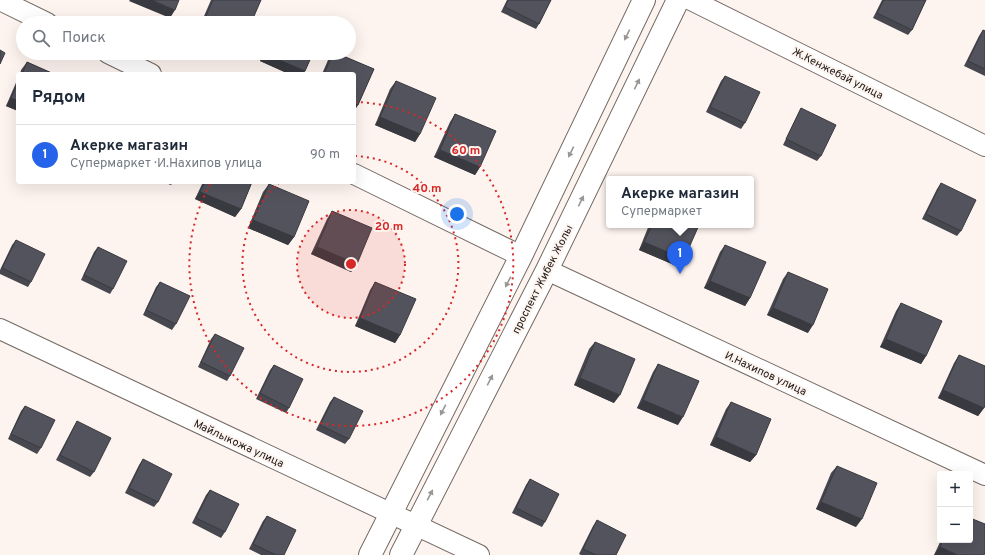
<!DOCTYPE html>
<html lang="ru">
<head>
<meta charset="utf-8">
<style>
  :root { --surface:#fff; --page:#f6f6f7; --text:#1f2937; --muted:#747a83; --line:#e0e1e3; --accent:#2563eb }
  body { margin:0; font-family:Overpass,sans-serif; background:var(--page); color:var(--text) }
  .controls { position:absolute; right:12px; bottom:12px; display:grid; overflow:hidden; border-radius:4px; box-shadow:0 4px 16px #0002 }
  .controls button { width:36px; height:36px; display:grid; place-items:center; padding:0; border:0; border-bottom:1px solid var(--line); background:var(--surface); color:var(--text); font:20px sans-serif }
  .you { position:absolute; left:457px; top:214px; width:14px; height:14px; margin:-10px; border:3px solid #fff; border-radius:50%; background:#1a73e8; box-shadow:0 0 0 6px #1a73e833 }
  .badge { display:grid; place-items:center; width:26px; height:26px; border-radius:50%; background:var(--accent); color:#fff; font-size:13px; font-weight:700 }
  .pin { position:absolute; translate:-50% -33px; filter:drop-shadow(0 1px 2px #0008) }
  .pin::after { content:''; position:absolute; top:21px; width:14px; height:12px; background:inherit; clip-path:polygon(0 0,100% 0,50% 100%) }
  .popup { position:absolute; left:606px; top:176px; width:148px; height:52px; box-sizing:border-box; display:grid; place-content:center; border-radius:4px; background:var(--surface); filter:drop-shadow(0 1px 3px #0005); font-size:13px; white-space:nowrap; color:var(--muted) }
  .popup b { font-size:15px; color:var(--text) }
  .popup::after { content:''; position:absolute; left:50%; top:100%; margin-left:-8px; border:8px solid transparent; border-top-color:var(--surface) }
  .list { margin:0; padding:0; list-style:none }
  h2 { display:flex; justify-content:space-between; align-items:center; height:52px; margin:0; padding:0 16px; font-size:17px }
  h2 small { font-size:13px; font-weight:400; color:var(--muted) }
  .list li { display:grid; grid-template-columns:26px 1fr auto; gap:12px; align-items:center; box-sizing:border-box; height:60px; padding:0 16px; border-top:1px solid var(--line) }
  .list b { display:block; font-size:15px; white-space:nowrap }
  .list p { margin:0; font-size:13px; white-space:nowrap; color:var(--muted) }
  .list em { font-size:13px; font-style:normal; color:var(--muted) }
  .icon { flex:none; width:22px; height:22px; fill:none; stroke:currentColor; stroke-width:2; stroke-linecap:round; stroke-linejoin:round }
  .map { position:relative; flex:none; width:985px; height:555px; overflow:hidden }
  .search { position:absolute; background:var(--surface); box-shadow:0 4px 16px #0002; left:16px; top:16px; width:340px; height:44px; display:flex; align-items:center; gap:10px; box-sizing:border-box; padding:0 14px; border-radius:22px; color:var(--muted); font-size:15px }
  .panel { position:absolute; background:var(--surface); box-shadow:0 4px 16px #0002; left:16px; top:72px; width:340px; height:112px; border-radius:4px }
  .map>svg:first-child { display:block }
</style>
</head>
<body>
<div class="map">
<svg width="985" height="555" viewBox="0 0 985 555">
  <rect width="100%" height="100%" fill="#fef4ef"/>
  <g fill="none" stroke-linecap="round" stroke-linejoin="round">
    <defs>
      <path id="minor" d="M 0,0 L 47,23
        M 691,0 L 985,146
        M 108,53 L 151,74
        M 354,174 L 521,256
        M 547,270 L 985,475
        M 0,329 L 479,555"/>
      <path id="tertiary" d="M 370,555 L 521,256 L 644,0
        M 401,555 L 547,270 L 678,0"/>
    </defs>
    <use href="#minor" stroke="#746a65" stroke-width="22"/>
    <use href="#tertiary" stroke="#746a65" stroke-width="24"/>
    <use href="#minor" stroke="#fff" stroke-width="20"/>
    <use href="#tertiary" stroke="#fff" stroke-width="22"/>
  </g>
  <path fill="#47474f" d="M 211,0 L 260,0 L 251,23 L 201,23 Z
    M 507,0 L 551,0 L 539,24 L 536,29 L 501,12 Z
    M 882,0 L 926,0 L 912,30 L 908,35 L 873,18 Z
    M 983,30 L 985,31 L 985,76 L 964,66 L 979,36 Z
    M 263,53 L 313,53 L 305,71 L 303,74 L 289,74 L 260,61 Z
    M 332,53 L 336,53 L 374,69 L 358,105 L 354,111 L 354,74 L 322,74 L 328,60 Z
    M 27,62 L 54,74 L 20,74 L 21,70 Z
    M 725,76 L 745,123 L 741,129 L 706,112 L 721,81 Z
    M 18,78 L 18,111 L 6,106 Z
    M 396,81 L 420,134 L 415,142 L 375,125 L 390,89 Z
    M 801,108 L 821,156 L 817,161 L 783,145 L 798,114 Z
    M 455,114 L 480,167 L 475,175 L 434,157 L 450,122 Z
    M 203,182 L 252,182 L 241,209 L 235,217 L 195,199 Z
    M 941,183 L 961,231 L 957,236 L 922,219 L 937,189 Z
    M 269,184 L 294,237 L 288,245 L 248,228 L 263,192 Z
    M 332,211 L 357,264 L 351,272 L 311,254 L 327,219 Z
    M 649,225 L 699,225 L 679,267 L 639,250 Z
    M 16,240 L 31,282 L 28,287 L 0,274 L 0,270 L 12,245 Z
    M 725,245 L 750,298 L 745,306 L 704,288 L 720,252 Z
    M 98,247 L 113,289 L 110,294 L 81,280 L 94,252 Z
    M 788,272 L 808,333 L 767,315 L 783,279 Z
    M 160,282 L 176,324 L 172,330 L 143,315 L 156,287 Z
    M 375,282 L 400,335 L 395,343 L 355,326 L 370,290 Z
    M 901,303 L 926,356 L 921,364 L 880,347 L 896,311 Z
    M 215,334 L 230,376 L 227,381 L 198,367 L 211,339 Z
    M 595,342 L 614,403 L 574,385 L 589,349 Z
    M 959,355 L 984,408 L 978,416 L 938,398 L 954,363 Z
    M 658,364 L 678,425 L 637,408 L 653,372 Z
    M 274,365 L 289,408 L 286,413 L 256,399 L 270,370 Z
    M 334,397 L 349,439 L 345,444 L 316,430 L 330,402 Z
    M 731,402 L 756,455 L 750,462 L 710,445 L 726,409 Z
    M 25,406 L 41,448 L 37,454 L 8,439 L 21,411 Z
    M 77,421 L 94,472 L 90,477 L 56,460 L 74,426 Z
    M 143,459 L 158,502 L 154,507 L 125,493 L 139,465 Z
    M 837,466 L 856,527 L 816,509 L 831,473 Z
    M 530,479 L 545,522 L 542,527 L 512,513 L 526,485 Z
    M 210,490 L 225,532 L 221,538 L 192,523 L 206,495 Z
    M 267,516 L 284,555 L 261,555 L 249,549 L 263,521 Z
    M 597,520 L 616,555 L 581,555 L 579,554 L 593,526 Z
    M 941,540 L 970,540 L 934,555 Z"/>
  <path fill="#393a40" d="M 130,0 L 152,0 L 175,10 L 170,18 L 129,1 Z
    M 205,18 L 215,23 L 202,23 Z
    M 265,54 L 305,71 L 303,74 L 289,74 L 260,61 Z
    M 11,98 L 18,101 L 18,111 L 6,106 Z
    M 354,103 L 358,105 L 354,111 Z
    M 380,117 L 420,134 L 415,142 L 375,125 Z
    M 440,150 L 480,167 L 475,175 L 434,157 Z
    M 163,182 L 173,182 L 171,185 Z
    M 200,192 L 241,209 L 235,217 L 195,199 Z
    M 253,220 L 294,237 L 288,245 L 248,228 Z
    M 644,242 L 684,259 L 679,267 L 639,250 Z
    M 317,247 L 357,264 L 351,272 L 311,254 Z
    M 710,281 L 750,298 L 745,306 L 704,288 Z
    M 773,308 L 813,325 L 808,333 L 767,315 Z
    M 360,318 L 400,335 L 395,343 L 355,326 Z
    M 886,339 L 926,356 L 921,364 L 880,347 Z
    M 580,378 L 620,395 L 614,403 L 574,385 Z
    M 943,390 L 984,408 L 978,416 L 938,398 Z
    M 643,400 L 683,417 L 678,425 L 637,408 Z
    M 716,437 L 756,455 L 750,462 L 710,445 Z
    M 821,502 L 862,519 L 856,527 L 816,509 Z
    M 940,547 L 958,555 L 934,555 Z"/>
  <path fill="#52535c" stroke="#393a40" d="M 152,0 L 179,0 L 175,10 Z
    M 213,0 L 261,0 L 251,23 L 215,23 L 205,18 Z
    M 508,0 L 551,0 L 539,24 L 505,7 Z
    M 884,0 L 926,0 L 912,30 L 877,13 Z
    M 280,18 L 292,23 L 278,23 Z
    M 983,30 L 985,31 L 985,69 L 968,61 Z
    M 0,50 L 5,53 L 0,64 Z
    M 265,53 L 313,53 L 305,71 L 265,54 Z
    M 333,53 L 336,53 L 374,69 L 358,105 L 354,103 L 354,74 L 324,74 Z
    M 27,62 L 54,74 L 22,74 Z
    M 725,76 L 760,92 L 745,123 L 710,107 Z
    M 396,81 L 436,98 L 420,134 L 380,117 Z
    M 18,83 L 18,101 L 11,98 Z
    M 801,108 L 836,125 L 821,156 L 786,139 Z
    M 455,114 L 496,131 L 480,167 L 440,150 Z
    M 205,182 L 252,182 L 241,209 L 200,192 Z
    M 941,183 L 976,200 L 961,231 L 926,214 Z
    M 269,184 L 309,201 L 294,237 L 253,220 Z
    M 332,211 L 372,228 L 357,264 L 317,247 Z
    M 652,225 L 699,225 L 684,259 L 644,242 Z
    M 16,240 L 45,254 L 31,282 L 2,268 Z
    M 725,245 L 766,262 L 750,298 L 710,281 Z
    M 98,247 L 127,261 L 113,289 L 84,275 Z
    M 788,272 L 828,289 L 813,325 L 773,308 Z
    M 160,282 L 190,296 L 176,324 L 146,310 Z
    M 375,282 L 416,299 L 400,335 L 360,318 Z
    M 901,303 L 942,321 L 926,356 L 886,339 Z
    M 215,334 L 244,348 L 230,376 L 201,362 Z
    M 595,342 L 635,359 L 620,395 L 580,378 Z
    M 959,355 L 985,366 L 985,405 L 984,408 L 943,390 Z
    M 658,364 L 699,381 L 683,417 L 643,400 Z
    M 274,365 L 303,379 L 289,408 L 260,393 Z
    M 334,397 L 363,411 L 349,439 L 320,425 Z
    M 731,402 L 771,419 L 756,455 L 716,437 Z
    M 25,406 L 55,420 L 41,448 L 11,434 Z
    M 77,421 L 111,438 L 94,472 L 60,455 Z
    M 143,459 L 172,474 L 158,502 L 129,488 Z
    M 837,466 L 877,483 L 862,519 L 821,502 Z
    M 530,479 L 559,494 L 545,522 L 516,508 Z
    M 210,490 L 239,504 L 225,532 L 196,518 Z
    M 267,516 L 296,530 L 284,555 L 276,555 L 253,544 Z
    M 970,518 L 985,524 L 985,553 L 984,555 L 958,555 L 940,547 L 943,540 L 970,540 Z
    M 597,520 L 626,535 L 616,555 L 596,555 L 583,549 Z"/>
  <defs><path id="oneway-solid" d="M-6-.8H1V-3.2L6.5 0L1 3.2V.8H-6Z"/></defs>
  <g fill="#989796">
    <use href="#oneway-solid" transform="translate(627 35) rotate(116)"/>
    <use href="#oneway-solid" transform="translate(637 84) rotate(-64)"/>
    <use href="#oneway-solid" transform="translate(571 152) rotate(116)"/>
    <use href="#oneway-solid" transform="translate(581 201) rotate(-64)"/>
    <use href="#oneway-solid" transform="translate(508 282) rotate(117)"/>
    <use href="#oneway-solid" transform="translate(490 380) rotate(-63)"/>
    <use href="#oneway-solid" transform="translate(443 410) rotate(117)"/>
    <use href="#oneway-solid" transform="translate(430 495) rotate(-63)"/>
  </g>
  <circle cx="351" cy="264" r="54" fill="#d62828" fill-opacity=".12"/>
  <g fill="none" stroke="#d62828" stroke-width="2" stroke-dasharray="2 4">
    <circle cx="351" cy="264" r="54"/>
    <path d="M355 156A108 108 0 1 1 280 182"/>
    <path d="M355 102A162 162 0 1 1 211 183"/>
  </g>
  <g text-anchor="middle" stroke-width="4" stroke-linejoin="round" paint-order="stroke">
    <g font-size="11" fill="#1b1715" stroke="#fef4ef">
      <text transform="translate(838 73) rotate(27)" y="4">Ж.Кенжебай улица</text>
      <text transform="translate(542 279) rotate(-63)" y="4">проспект Жибек Жолы</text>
      <text transform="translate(766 373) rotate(25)" y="4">И.Нахипов улица</text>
      <text transform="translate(239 443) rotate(25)" y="4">Майлыкожа улица</text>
    </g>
  </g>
  <circle cx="351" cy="264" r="6" fill="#d62828" stroke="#fef4ef" stroke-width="2"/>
  <g font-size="12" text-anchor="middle" font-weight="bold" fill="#d62828" stroke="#fef4ef" stroke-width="4" stroke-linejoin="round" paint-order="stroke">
    <text x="466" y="154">60 m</text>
    <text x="427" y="192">40 m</text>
    <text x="389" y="230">20 m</text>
  </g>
</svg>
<div class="controls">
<button>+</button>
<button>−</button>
</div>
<div class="you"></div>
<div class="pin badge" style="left:680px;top:274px">1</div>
<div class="popup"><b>Акерке магазин</b>Супермаркет</div>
<div class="search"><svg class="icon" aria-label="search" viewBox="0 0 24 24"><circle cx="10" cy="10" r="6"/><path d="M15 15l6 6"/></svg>Поиск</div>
<section class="panel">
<h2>Рядом<small></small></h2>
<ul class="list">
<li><span class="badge">1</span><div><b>Акерке магазин</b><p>Супермаркет · И.Нахипов улица</p></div><em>90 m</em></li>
</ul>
</section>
</div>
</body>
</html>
